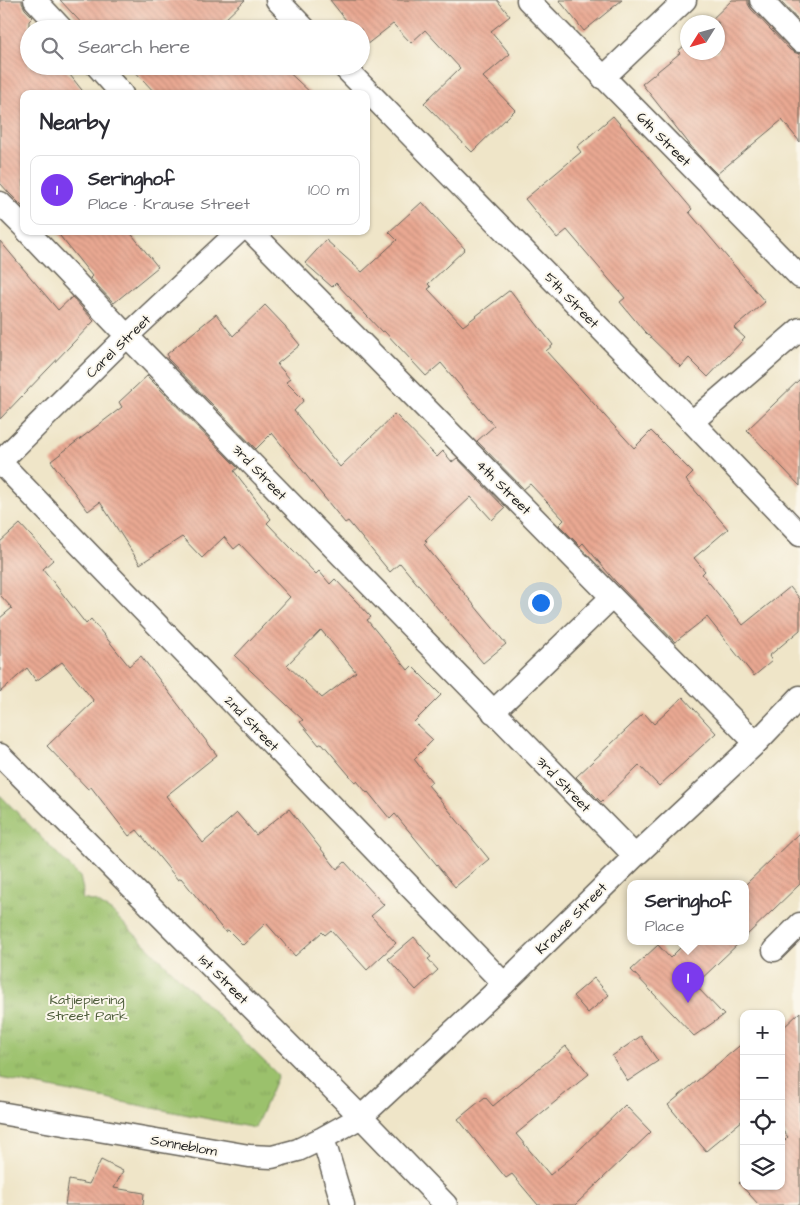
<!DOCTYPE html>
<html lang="en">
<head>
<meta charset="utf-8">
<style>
  :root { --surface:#fff; --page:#f7f7f7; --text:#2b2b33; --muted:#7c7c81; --line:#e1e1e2; --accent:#7c3aed }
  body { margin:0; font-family:"Architects Daughter",sans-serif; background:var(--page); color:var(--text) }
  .controls { position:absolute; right:15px; bottom:15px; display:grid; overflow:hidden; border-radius:10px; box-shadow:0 1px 4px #0004 }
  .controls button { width:45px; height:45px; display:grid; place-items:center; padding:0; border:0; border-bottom:1px solid var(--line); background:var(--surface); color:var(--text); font:25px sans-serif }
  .compass { position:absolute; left:680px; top:15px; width:45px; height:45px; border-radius:50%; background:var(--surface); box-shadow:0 1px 4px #0004; rotate:233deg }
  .you { position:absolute; left:540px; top:602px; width:18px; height:18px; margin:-12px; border:4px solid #fff; border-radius:50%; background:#1a73e8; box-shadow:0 0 0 8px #1a73e833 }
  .badge { display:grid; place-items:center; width:32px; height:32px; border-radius:50%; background:var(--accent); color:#fff; font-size:16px; font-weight:700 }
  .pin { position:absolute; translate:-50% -41px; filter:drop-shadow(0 1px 2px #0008) }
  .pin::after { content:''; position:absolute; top:26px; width:18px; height:15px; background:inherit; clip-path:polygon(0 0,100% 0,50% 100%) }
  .popup { position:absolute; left:627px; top:880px; width:122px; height:65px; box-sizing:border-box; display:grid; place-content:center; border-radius:10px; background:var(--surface); filter:drop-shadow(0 1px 4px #0005); font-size:16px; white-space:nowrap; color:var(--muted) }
  .popup b { font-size:19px; color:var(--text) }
  .popup::after { content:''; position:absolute; left:50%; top:100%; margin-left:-10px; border:10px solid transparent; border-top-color:var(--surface) }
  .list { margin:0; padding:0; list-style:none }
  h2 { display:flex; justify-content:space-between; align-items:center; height:65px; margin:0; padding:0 20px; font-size:21px }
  h2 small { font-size:16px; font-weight:400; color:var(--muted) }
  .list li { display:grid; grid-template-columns:32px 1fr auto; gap:15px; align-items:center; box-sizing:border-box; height:70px; margin:0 10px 10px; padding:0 10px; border:1px solid var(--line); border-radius:10px }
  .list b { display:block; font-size:19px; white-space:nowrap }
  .list p { margin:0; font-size:16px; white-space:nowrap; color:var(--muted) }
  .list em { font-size:16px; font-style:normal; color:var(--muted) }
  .icon { flex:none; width:28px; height:28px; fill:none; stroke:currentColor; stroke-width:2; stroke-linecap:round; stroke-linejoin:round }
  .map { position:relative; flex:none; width:800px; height:1205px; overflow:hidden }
  .search { position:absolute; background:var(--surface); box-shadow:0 1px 4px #0004; left:20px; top:20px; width:350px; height:55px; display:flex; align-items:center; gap:12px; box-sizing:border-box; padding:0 18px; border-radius:28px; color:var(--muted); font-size:19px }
  .panel { position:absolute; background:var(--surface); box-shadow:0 1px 4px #0004; left:20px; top:90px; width:350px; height:145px; border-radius:10px }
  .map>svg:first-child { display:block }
</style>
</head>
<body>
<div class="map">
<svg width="800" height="1205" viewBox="0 0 800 1205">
  <defs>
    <pattern id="park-tufts" width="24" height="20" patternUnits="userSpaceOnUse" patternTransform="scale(1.25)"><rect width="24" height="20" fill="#9bc16c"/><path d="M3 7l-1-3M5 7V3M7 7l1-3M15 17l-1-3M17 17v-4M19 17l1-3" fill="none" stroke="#85a55d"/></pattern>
    <pattern id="building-back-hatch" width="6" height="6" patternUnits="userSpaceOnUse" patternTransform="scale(1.25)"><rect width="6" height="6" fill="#e9a892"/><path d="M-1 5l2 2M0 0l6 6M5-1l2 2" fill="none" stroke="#c7907d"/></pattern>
  </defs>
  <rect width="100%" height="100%" fill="#fbf7ec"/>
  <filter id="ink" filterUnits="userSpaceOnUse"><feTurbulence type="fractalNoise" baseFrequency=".02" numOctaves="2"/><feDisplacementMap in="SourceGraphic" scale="10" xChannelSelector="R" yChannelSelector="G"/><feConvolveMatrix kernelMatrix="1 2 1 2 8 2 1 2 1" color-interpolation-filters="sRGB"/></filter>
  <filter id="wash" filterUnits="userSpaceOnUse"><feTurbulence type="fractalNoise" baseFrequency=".0096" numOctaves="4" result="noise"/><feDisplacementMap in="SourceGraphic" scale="20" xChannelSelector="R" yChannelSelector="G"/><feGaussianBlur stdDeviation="1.12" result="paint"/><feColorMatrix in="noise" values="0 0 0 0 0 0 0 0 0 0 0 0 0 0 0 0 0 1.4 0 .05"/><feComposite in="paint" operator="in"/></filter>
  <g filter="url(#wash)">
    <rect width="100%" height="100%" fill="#efe5c8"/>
    <path fill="url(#park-tufts)" stroke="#5c6e44" d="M 0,795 L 80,877 L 83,890 L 82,899 L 97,902 L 112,912 L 278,1075 L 255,1128 L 0,1078 Z"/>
    <g id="blocks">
      <path fill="url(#building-back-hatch)" fill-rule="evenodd" d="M 0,0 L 22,0 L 22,3 L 25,9 L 33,17 L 29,21 L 29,66 L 63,66 L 85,94 L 24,94 L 24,208 L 9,193 L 0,183 Z
        M 60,0 L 245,0 L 221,23 L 226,29 L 87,29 Z
        M 330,0 L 497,0 L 510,16 L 491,31 L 510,54 L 483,77 L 515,110 L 472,152 L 424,103 L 460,68 L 425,30 L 411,43 L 393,24 L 366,45 L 361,39 L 361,29 L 353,29 Z
        M 559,0 L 622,0 L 584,31 Z
        M 732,0 L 748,0 L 748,4 L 751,9 L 790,50 L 796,53 L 800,54 L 800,142 L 782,120 L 717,174 L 698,155 L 642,84 L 680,53 L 678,51 L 688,43 L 688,52 L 718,52 L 718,22 L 709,22 Z
        M 779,0 L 800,0 L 800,22 Z
        M 130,66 L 282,66 L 312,94 L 156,94 Z
        M 613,116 L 692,209 L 689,212 L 765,302 L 734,328 L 745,338 L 708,377 L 689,358 L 681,367 L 644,331 L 620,302 L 625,298 L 567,230 L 557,238 L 525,199 L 581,152 L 577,147 Z
        M 422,202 L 465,249 L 428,284 L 431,287 L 428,289 L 463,326 L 510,290 L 553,345 L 546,351 L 634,448 L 651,431 L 693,473 L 686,480 L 728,529 L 694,558 L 705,571 L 702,574 L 743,625 L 790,587 L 800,599 L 800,630 L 769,656 L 772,661 L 754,676 L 707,617 L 675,642 L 651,617 L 651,618 L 615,581 L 583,543 L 580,546 L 559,525 L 564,520 L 530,484 L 524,489 L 477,441 L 494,426 L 441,363 L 426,376 L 384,331 L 382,332 L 336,283 L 332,287 L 305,263 L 326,240 L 362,272 L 397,240 L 389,232 Z
        M 56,231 L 129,231 L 158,267 L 114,303 L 90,278 L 92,276 Z
        M 0,241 L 58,310 L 72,297 L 94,321 L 0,419 Z
        M 265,305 L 286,327 L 286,328 L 300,345 L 277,364 L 290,379 L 286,382 L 304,400 L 294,411 L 340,467 L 395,414 L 437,457 L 443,451 L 452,462 L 457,458 L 505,508 L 492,520 L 471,497 L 425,540 L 427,542 L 424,544 L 506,644 L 483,663 L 400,563 L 390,572 L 348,521 L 345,523 L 272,433 L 256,449 L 167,358 L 168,356 L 167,354 L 216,314 L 233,336 Z
        M 147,376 L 238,468 L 234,471 L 271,519 L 267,523 L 316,574 L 319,571 L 330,584 L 335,579 L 371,617 L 367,620 L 408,670 L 412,666 L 441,695 L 414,722 L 433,740 L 414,759 L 432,782 L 428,785 L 489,859 L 455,887 L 395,814 L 390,819 L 368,792 L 367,793 L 357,781 L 355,782 L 322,743 L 319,745 L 300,722 L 303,720 L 235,656 L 290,597 L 240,544 L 234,549 L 224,537 L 202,558 L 182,537 L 140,564 L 100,502 L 88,511 L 51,461 L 122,407 L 119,402 ZM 321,630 L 356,672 L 322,698 L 287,665 Z
        M 800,379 L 800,486 L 747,430 Z
        M 20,524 L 53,560 L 43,569 L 86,624 L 91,619 L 129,666 L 141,656 L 217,755 L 166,796 L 203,843 L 237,813 L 256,835 L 289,809 L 337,869 L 345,862 L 384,905 L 371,916 L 396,943 L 367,970 L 331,930 L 325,935 L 322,932 L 295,956 L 266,923 L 243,945 L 228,930 L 225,932 L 181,878 L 178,880 L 137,830 L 129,836 L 91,787 L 88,789 L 47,746 L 94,701 L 62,662 L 36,681 L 27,668 L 0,692 L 0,618 L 12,608 L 0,595 L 0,542 Z
        M 683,697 L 716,733 L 659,786 L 639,765 L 601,802 L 576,777 L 644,713 L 654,724 Z
        M 800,832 L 800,884 L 746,936 L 746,884 Z
        M 414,937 L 431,957 L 428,959 L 438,970 L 416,990 L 388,959 Z
        M 686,942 L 740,942 L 695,985 L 724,1015 L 694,1036 L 631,970 L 658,945 L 670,958 Z
        M 594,978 L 609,995 L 588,1013 L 573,996 Z
        M 800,1012 L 800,1205 L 759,1205 L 739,1183 L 744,1179 L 744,1186 L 781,1186 L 781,1144 L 788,1137 L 781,1129 L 781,1030 Z
        M 641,1036 L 658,1061 L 628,1081 L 612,1056 Z
        M 744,1042 L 744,1119 L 706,1151 L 668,1105 Z
        M 566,1046 L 589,1074 L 516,1134 L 550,1175 L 572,1157 L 625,1105 L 651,1132 L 575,1205 L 538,1205 L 512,1174 L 506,1178 L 458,1119 L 485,1097 L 493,1106 Z
        M 101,1160 L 123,1171 L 114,1188 L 144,1193 L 143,1205 L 65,1205 L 69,1180 L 89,1184 Z"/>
    </g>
  </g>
  <g filter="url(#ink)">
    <use href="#blocks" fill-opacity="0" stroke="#666258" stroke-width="1"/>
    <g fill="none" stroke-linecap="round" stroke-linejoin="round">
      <defs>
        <path id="street" d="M 35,0 L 62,29
          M 277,0 L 305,29
          M 528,0 L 800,277
          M 761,0 L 800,41
          M 97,66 L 122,94
          M 343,66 L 692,422 L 800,535
          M 603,78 L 685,0
          M 0,203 L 24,227
          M 27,231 L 127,336 L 635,856
          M 251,231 L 756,743
          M 692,422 L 800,329
          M 0,462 L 504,984
          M 0,462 L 127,336 L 239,231
          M 493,712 L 612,597
          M 0,755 L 361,1117 L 446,1205
          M 774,950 L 800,924
          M 0,1113 L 249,1156 L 272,1157 L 298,1150 L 323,1138 L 361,1117 L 504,984 L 635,856 L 756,743 L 800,697
          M 323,1138 L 343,1205"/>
      </defs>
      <use href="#street" stroke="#666258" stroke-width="25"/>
      <use href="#street" stroke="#fff" stroke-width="22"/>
    </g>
  </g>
  <g text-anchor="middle" stroke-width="4" stroke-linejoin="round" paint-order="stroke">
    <g font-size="14" fill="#1c1c1c" stroke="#fbf7ec">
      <text transform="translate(664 139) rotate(45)" y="5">6th Street</text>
      <text transform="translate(572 300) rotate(46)" y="5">5th Street</text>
      <text transform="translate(118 346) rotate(-44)" y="5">Carel Street</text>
      <text transform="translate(260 472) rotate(46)" y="5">3rd Street</text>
      <text transform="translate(504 487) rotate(45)" y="5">4th Street</text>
      <text transform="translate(252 723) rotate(46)" y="5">2nd Street</text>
      <text transform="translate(564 784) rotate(46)" y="5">3rd Street</text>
      <text transform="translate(571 918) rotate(-45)" y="5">Krause Street</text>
      <text transform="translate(224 979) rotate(45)" y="5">1st Street</text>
      <text transform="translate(184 1145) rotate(10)" y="5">Sonneblom</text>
    </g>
    <g font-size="14" fill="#4f5e3c" stroke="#fbf7ec">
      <text x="87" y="1004">Katjiepiering<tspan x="87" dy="16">Street Park</tspan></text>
    </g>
  </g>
</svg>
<div class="controls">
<button>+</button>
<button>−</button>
<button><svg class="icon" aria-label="locate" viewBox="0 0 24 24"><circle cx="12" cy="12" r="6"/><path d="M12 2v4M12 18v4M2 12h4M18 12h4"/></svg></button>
<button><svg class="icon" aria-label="layers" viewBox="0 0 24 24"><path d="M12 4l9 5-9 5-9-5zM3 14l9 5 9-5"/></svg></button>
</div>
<svg class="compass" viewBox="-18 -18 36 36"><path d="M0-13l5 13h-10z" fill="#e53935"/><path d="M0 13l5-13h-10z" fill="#7c7c81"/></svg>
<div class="you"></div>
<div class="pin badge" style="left:688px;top:1003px">1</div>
<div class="popup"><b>Seringhof</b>Place</div>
<div class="search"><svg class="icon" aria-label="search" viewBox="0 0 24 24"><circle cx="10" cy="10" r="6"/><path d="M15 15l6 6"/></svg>Search here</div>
<section class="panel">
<h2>Nearby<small></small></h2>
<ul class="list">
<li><span class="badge">1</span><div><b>Seringhof</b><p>Place · Krause Street</p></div><em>100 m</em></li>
</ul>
</section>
</div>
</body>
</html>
